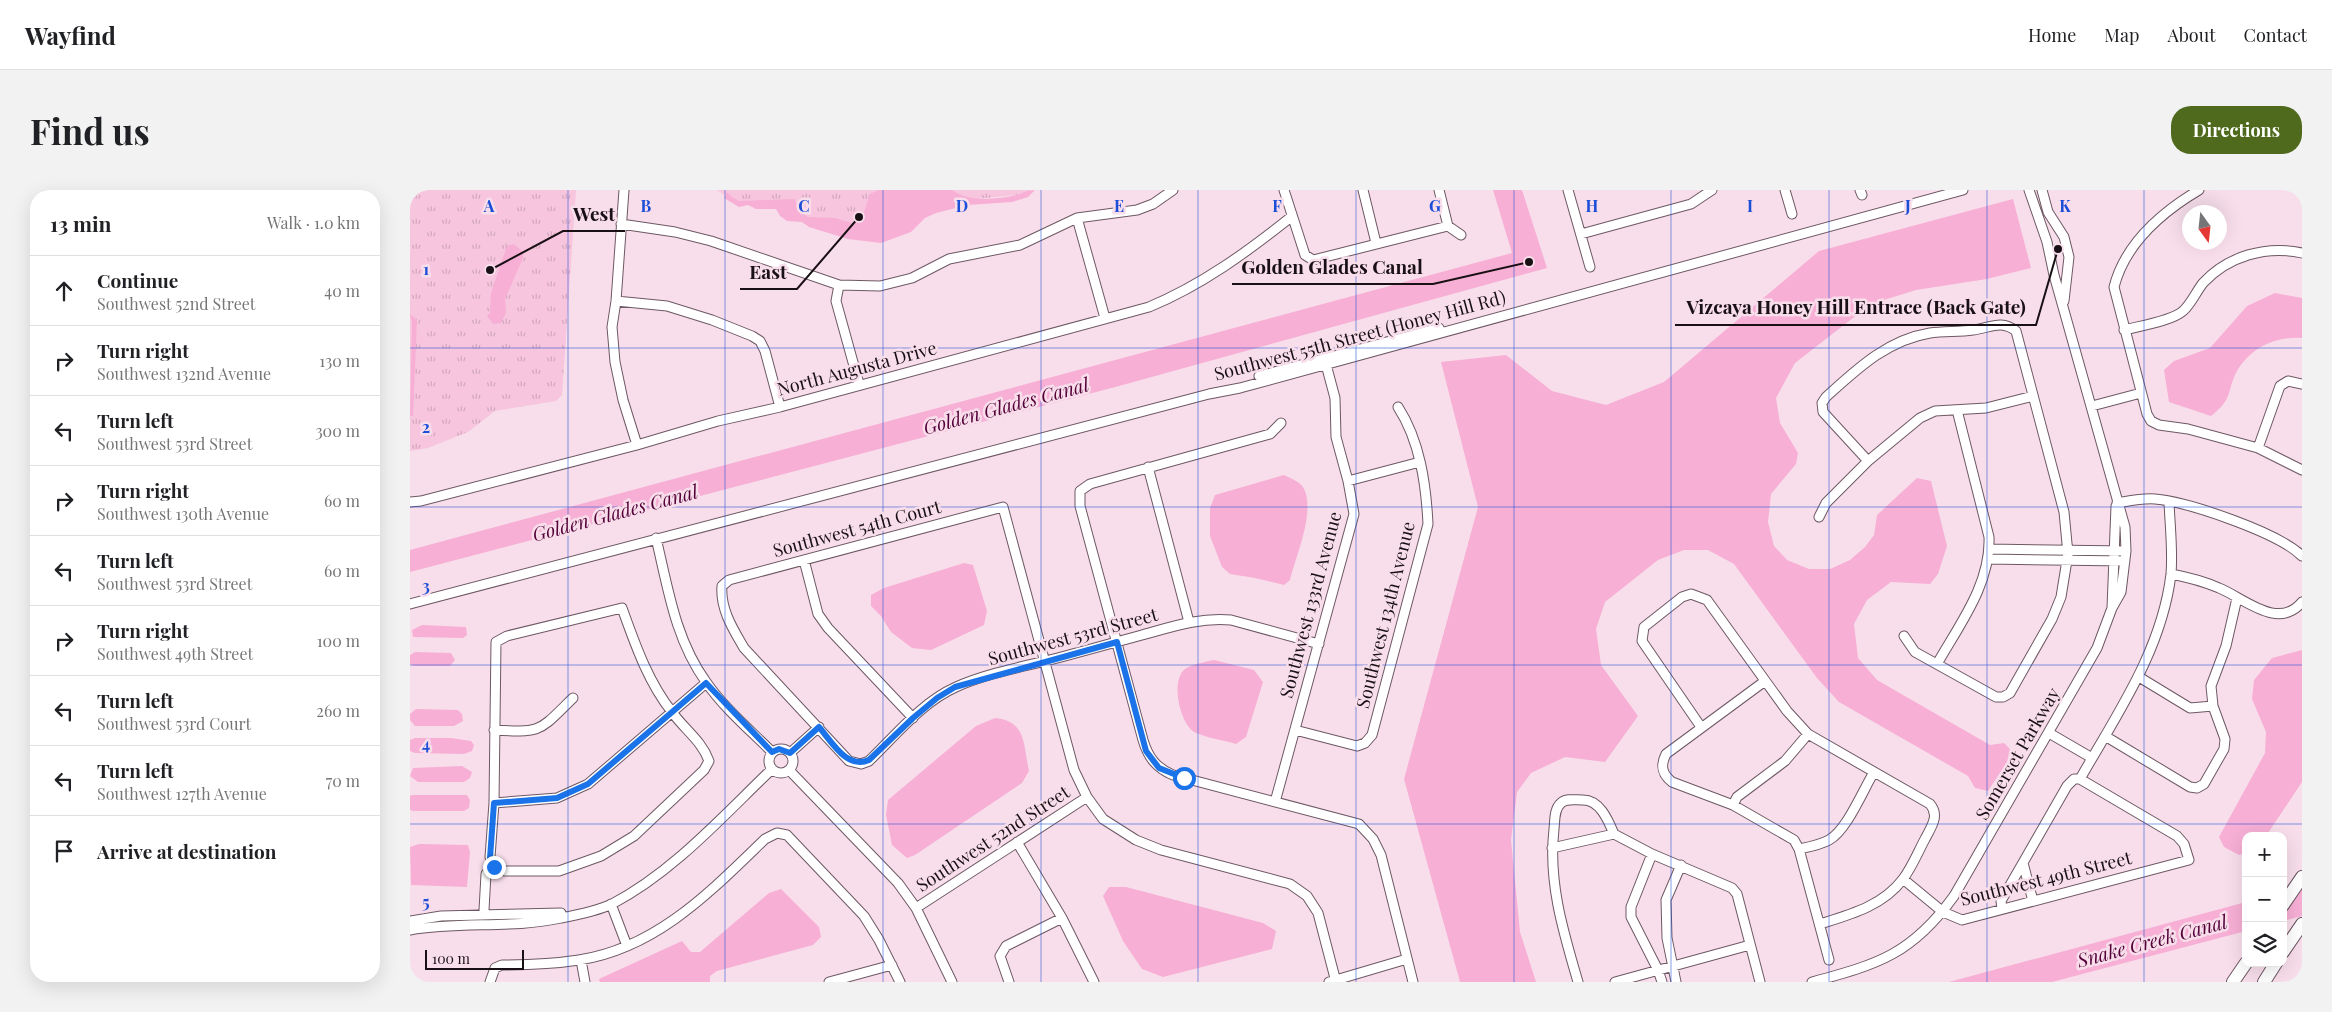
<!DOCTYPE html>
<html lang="en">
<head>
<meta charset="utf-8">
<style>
  :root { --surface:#fff; --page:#f2f2f2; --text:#202124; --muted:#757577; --line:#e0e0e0; --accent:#4f6a1d }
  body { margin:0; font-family:"Playfair Display",serif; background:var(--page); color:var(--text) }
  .controls { position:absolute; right:15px; bottom:15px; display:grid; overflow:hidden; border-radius:10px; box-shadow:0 5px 20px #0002 }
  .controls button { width:45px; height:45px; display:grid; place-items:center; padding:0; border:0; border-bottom:1px solid var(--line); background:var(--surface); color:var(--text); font:25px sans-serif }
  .compass { position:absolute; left:1772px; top:15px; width:45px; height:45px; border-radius:50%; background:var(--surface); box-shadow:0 5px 20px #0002; rotate:165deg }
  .scale { position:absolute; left:15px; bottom:12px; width:99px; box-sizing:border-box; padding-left:5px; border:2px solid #181014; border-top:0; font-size:14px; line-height:18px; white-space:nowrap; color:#181014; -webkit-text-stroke:4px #f8deeb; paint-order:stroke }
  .stop { position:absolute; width:15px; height:15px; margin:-11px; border:4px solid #1a73e8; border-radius:50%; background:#fff }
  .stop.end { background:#1a73e8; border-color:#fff; box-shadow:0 1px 5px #0008 }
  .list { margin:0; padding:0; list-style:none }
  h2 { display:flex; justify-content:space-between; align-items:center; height:65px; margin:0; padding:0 20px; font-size:21px }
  h2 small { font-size:16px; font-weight:400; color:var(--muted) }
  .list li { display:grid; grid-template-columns:32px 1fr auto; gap:15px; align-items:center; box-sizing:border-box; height:70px; padding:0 20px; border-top:1px solid var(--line) }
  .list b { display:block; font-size:19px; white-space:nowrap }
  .list p { margin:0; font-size:16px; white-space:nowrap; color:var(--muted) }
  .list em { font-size:16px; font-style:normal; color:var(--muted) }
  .icon { flex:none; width:28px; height:28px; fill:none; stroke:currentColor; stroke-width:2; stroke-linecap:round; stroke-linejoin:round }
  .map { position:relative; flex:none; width:1892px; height:792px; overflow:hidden; border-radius:20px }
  header { display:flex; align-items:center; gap:30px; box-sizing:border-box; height:70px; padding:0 25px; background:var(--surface); border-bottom:1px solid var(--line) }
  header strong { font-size:24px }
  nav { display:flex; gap:28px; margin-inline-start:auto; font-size:18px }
  .intro { display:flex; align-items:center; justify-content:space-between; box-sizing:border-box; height:120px; padding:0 30px }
  h1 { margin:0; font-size:35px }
  .button { padding:12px 22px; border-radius:20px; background:var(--accent); color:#fff; font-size:18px; font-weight:700 }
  main { display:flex; gap:30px; padding:0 30px }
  aside { flex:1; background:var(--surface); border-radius:20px; box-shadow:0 5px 20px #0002 }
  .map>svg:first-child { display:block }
</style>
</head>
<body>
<header>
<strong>Wayfind</strong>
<nav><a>Home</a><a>Map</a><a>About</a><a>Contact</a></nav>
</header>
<div class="intro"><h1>Find us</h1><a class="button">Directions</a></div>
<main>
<aside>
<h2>13 min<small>Walk · 1.0 km</small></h2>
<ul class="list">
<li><svg class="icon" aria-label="ahead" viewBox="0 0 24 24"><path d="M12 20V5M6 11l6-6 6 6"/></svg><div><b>Continue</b><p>Southwest 52nd Street</p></div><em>40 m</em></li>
<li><svg class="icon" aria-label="right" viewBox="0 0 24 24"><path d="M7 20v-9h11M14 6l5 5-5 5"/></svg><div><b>Turn right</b><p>Southwest 132nd Avenue</p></div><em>130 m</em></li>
<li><svg class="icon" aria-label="left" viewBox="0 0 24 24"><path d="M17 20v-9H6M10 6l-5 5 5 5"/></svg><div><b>Turn left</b><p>Southwest 53rd Street</p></div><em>300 m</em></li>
<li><svg class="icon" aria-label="right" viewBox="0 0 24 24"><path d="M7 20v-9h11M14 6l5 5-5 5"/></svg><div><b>Turn right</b><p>Southwest 130th Avenue</p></div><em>60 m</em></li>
<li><svg class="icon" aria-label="left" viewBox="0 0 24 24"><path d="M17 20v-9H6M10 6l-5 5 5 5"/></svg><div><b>Turn left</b><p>Southwest 53rd Street</p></div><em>60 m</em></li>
<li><svg class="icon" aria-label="right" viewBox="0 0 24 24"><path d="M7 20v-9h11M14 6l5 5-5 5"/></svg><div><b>Turn right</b><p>Southwest 49th Street</p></div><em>100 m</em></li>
<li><svg class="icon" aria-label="left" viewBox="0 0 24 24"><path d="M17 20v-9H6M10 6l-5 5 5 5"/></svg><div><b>Turn left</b><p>Southwest 53rd Court</p></div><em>260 m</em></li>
<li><svg class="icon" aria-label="left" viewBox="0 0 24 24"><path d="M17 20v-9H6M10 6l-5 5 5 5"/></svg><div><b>Turn left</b><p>Southwest 127th Avenue</p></div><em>70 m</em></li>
<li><svg class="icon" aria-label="arrive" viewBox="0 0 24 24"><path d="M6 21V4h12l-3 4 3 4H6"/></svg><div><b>Arrive at destination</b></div></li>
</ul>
</aside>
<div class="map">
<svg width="1892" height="792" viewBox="0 0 1892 792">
  <defs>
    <pattern id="grass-tufts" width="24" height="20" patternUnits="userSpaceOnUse" patternTransform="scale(1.25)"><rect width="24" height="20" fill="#f7c5de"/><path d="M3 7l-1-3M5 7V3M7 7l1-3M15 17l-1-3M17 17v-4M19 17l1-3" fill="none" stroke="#d3a8be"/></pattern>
  </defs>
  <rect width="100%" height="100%" fill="#f8deeb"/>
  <path fill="url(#grass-tufts)" d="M 0,0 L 166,0 L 152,205 L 146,211 L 85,221 L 58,242 L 18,258 L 0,261 Z
    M 307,0 L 620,0 L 615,4 L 547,11 L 490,40 L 410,36 L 371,18 L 324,12 Z"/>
  <path fill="#f7afd5" d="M 469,0 L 542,0 C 560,13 586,9 607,5 C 614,3 617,0 625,0 L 618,7 L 602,12 L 558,15 L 526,23 L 515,28 L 501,42 L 471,53 L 438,49 L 399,37 L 392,32 L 377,31 L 370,26 L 366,19 L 346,19 L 338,15 L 329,17 L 314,8 L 317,2 L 322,7 L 329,11 L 384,9 L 393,23 L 398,27 L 425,28 L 442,33 L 452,28 L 460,4 Z
    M 1083,0 L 1112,0 L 1137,78 L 709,196 L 0,382 L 0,360 L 1102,63 Z
    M 1603,9 L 1621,78 L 1577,89 L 1506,100 L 1461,114 L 1385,173 L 1366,208 L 1370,233 L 1388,263 L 1386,274 L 1361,304 L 1358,332 L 1364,356 L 1377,370 L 1399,379 L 1420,379 L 1440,370 L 1455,357 L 1464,345 L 1467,325 L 1507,288 L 1521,291 L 1537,356 L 1528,384 L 1520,394 L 1481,392 L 1457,410 L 1444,434 L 1448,468 L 1467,490 L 1580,555 L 1594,553 L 1600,559 L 1597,572 L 1578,601 L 1565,598 L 1558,586 L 1429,512 L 1407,488 L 1324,374 L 1298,360 L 1274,360 L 1248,370 L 1195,412 L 1186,439 L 1191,475 L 1228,526 L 1195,572 L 1155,567 L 1121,583 L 1107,602 L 1101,650 L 1110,742 L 1126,792 L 1050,792 L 994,589 L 1068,317 L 1031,172 L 1096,165 L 1142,201 L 1196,215 L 1254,192 L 1409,61 Z
    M 104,54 L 113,62 L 113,68 L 95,109 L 96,123 L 91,133 L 83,134 L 77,126 L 80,123 L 81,103 L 97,56 Z
    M 1865,103 L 1892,108 L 1892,148 C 1866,146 1841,157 1827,181 C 1816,202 1824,208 1801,226 L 1759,212 L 1754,180 L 1764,171 L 1800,158 L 1837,116 Z
    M 0,124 L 7,130 L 3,226 L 0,226 L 2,133 Z
    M 874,285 C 882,289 892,292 895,301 C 904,325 886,366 880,390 L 874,395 L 845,388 L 820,384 L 812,377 L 800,346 L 800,318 L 805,305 Z
    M 554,373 L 563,375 L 577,421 L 574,435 L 521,460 L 502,458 L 481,442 L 471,426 L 461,416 L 461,405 L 474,398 Z
    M 12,435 L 56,437 L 57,445 L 53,448 L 3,447 L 2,440 Z
    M 1892,460 L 1892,592 L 1856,646 L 1836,646 L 1836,663 L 1829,665 L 1814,657 L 1809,647 L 1855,563 L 1856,542 L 1842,509 L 1844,490 L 1862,468 Z
    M 5,462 L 41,463 L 45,470 L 40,476 L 4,476 L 0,474 L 0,465 Z
    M 804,470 L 844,480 L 853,492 L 836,547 L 826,554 C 813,550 796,548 784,542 C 770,533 760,491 775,479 C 782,474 795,472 804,470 Z
    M 6,519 L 48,520 L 52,524 L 53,531 L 44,536 L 5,536 L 0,530 L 0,524 Z
    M 585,528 C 617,531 613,555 619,581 L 612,593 L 505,665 L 497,668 L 482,655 L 476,625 L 478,610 L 566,536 Z
    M 5,548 L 41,548 L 61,551 L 64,555 L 62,561 L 54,564 L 5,563 L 0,561 L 0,550 Z
    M 52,576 L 62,582 L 60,588 L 54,592 L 8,592 L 0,586 L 3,578 Z
    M 2,605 L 57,605 L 60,610 L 59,618 L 54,621 L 3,621 L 0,620 L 0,606 Z
    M 9,654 L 58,655 L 60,662 L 57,697 L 1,695 L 0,657 Z
    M 699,697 L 716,697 L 853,733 L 866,741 L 862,759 L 753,787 L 732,779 L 713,751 L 693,706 Z
    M 1892,697 L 1892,726 L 1873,731 L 1873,702 Z
    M 371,699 L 409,737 L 411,747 L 403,755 L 307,781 L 300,786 L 300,792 L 190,792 L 189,789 L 272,751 L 281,762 L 290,762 L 359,703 Z
    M 1836,712 L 1836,741 L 1642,792 L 1539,792 Z"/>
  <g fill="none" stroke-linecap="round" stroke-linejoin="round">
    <defs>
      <path id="minor" d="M 214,0 L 206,111 L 202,137 L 205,172 L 213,210 L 227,255
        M 874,0 L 895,65 L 903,70 L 1038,36 L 1051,45
        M 953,0 L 966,53
        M 1029,0 L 1038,36
        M 1158,0 L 1180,77
        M 1375,0 L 1382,24
        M 1450,0 L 1452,5
        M 1632,0 L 1638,22 L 1654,47 L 1659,67 L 1654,111
        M 1789,0 C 1752,22 1715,54 1704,97 L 1737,224 L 1741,231 L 1749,235 L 1778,239 L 1848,258 L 1892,280
        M 667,28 L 695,128
        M 211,34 L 265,42 L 301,51 L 429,95 L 470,96 L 502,88 L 539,69 L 610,55 L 667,28 L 727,20 L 743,14 L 763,0
        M 1171,44 L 1281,14 L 1302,0
        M 429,95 L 426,111 L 449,194
        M 206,111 L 257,116 L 302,130 L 342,146 L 350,151 L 355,161 L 370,217
        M 1714,140 C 1729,136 1762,131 1773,121 C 1781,114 1786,102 1793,93 C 1818,66 1856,55 1892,63
        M 849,186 L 1029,138
        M 1682,216 L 1731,203
        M 871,233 L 860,244 L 680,294 L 670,301 L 670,316 L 733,550 C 738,567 746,578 763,585 L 949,634 L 963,649 L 971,665 L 1003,792
        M 1848,258 L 1870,196 L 1878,191 L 1892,194
        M 1458,271 L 1413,222 L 1412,213 L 1416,207 C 1447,179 1477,150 1520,143 C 1534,141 1549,142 1563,140 C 1580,138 1591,129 1606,141 L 1654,322 L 1658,364 L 1651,407 L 1642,429 L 1600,503 L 1593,507 L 1586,507 L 1505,462 L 1494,446
        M 738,277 L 779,432
        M 938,291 L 1010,272
        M 0,312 L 11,311 L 227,255 L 308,231 L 370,217 L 739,117 C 792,95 837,62 881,27
        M 1707,313 C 1719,311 1733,308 1745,309 C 1779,312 1869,343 1892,366
        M 1409,327 L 1416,313 L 1458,271 L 1510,228 L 1525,221 L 1576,218 L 1623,206
        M 246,348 C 258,398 265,449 296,492 C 314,518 340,540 362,562
        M 1579,359 L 1716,361
        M 1578,369 L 1715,371
        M 394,370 L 408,424 L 418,438 L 503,528
        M 1761,384 C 1777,387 1793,391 1809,398 C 1834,408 1868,441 1892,412
        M 0,414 L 799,204 L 830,198 L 1553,0
        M 212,418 C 225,454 238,492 262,522 C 274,539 292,551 299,571 L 294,580 L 224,646 L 191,666 L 149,681 L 95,681 L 84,677 L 80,667 L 84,613 L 86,452 L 97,446 Z
        M 1702,418 L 1706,316
        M 909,454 L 821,430 C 790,427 761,437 732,445 C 706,452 681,459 655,466 C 619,476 579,482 546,497 C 512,512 485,546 459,571 L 451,574 L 439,571 L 334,458 C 323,439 310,419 312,396 L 319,390 L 593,317 L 664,580 L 677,607 L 693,629 L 726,650 L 751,660 L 880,694 L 897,706 L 908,723 L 926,792
        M 1527,474 C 1549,435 1581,394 1579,347 L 1547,220
        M 1729,487 L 1780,518 L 1803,516
        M 1355,491 L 1256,564 C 1250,576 1252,584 1262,592 L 1323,615 L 1384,650 L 1389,659 L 1419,770
        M 1291,537 L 1232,451 L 1234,437 L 1272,407 L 1281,404 L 1297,410 L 1377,521 L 1398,544 L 1520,614 C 1530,626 1521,637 1515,649 C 1508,662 1502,677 1493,689 C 1473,716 1439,725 1410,734
        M 84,540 C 133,543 129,541 163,508
        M 885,540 L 947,556 L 955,553 L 962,545 L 1018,334 C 1016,294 1010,251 988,217
        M 1639,543 L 1682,568
        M 1695,546 L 1780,597 L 1787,598 L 1794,594 L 1814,559 L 1815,549 L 1803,516 L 1801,496 L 1816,456 L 1827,408
        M359 571a12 12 0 1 1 24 0a12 12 0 1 1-24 0Z
        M 380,563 L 409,537
        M 379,580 L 488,693 L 506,718 L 542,792
        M 1670,589 C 1707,524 1752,460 1761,384 C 1763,361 1760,336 1759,312
        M 865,612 L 944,324 L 938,291 L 926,247 L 925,208 L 914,167
        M 84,613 L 147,608 L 178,594 L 296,493
        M 1323,615 L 1327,607 L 1375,571 L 1398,544
        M 1204,644 L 1242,664 L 1322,698 L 1327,704 L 1350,792
        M 607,652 L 652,728 L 684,792
        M 1142,658 L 1204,644
        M 1389,659 C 1399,657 1410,655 1419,650 C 1437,640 1453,600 1464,582
        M 1242,664 L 1221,717 L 1221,727 L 1248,780 L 1252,792
        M 1613,673 L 1623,711
        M 1493,689 L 1533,722 L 1552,730 L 1779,670 L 1774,654 L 1767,646 L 1670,589
        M 201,714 L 217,756
        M 506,718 L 677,607
        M 1592,719 L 1591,711 L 1657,596 L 1664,589 L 1670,589
        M 74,720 L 76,684 L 84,677
        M 0,731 L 31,726 L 151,723
        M 0,740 C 50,731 101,739 151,728 C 167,725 187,721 202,714 C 263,682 312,627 361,580
        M 171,770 L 175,792
        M 80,792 L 85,778 L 92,775 C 118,775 143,774 169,770 C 247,758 301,701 355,649 L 367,643 L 377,645 L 454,726 L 469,750 L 490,792
        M 419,792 L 482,775
        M 599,792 L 590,766 L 596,756 L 652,728
        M 919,792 L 997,769
        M 1168,792 C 1153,741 1138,692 1144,639 C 1145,630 1144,619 1151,613 C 1156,608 1166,610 1173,610 C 1190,610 1198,630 1204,644
        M 1205,792 L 1340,755
        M 1266,792 L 1257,748 L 1256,710 L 1271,675
        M 1402,792 C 1469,774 1502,764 1544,706 L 1687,458 L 1702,418 L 1711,402 L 1716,361 L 1715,337 L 1644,85 L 1637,52 L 1619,0"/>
      <path id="highway" d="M 1873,715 L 1892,687
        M 1873,762 L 1892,734
        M 1823,792 L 1836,773
        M 1854,792 L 1866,773"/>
    </defs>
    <use href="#minor" stroke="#6d5863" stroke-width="11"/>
    <use href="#highway" stroke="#6d5863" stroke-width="14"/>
    <use href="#minor" stroke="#fff" stroke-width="9"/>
    <use href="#highway" stroke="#fff" stroke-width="12"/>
  </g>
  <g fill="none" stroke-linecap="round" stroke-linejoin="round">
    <path stroke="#1a73e8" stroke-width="6" d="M 84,677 L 80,668 L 84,613 L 147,608 L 178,594 L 296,493 L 362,562 L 369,559 L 380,563 L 409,537 C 422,552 437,580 459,570 L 503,528 L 527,508 L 545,497 L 707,452 L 736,561 L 749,578 L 774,588"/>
  </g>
  <path fill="none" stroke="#1d4ed8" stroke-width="1" stroke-opacity="0.55" d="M 158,0 L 158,792M 315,0 L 315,792M 473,0 L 473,792M 631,0 L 631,792M 788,0 L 788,792M 946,0 L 946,792M 1104,0 L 1104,792M 1261,0 L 1261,792M 1419,0 L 1419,792M 1577,0 L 1577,792M 1734,0 L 1734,792M 0,158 L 1892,158M 0,317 L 1892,317M 0,475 L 1892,475M 0,634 L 1892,634"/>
  <g text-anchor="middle" stroke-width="5" stroke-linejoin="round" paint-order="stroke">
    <g font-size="18" fill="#181014" stroke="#f8deeb">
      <text transform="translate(950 146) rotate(-15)" y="6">Southwest 55th Street (Honey Hill Rd)</text>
      <text transform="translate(447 179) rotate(-15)" y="6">North Augusta Drive</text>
      <text transform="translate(447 339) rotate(-15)" y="6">Southwest 54th Court</text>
      <text transform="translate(901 415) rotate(-75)" y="6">Southwest 133rd Avenue</text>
      <text transform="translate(976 425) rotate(-76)" y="6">Southwest 134th Avenue</text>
      <text transform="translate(663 447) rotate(-15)" y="6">Southwest 53rd Street</text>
      <text transform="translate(1608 564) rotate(-60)" y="6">Somerset Parkway</text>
      <text transform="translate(583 649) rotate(-33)" y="6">Southwest 52nd Street</text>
      <text transform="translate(1636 689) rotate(-14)" y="6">Southwest 49th Street</text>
    </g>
    <g font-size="19" font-style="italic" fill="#530038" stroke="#f8deeb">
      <text transform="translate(596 216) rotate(-15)" y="7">Golden Glades Canal</text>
      <text transform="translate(205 323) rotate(-15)" y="7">Golden Glades Canal</text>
      <text transform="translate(1742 751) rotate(-15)" y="7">Snake Creek Canal</text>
    </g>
  </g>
  <g font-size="16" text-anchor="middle" font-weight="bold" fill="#1d4ed8" stroke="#f8deeb" stroke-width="5" stroke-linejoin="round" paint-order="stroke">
    <text x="79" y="22">A</text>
    <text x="236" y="22">B</text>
    <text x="394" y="22">C</text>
    <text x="552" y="22">D</text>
    <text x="709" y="22">E</text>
    <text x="867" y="22">F</text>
    <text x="1025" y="22">G</text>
    <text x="1182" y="22">H</text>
    <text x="1340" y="22">I</text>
    <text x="1498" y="22">J</text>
    <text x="1655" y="22">K</text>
    <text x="16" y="85">1</text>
    <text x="16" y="243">2</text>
    <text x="16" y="402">3</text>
    <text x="16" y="560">4</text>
    <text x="16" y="718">5</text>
  </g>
  <path fill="none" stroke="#181014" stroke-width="2" d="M80 80L153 41H215M1119 72L1023 94H822M449 27L387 99H330M1648 59L1626 135H1265"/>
  <g fill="#181014" stroke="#f8deeb" stroke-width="2">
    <circle cx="80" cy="80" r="5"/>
    <circle cx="1119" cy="72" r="5"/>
    <circle cx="449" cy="27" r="5"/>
    <circle cx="1648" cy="59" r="5"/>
  </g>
  <g font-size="19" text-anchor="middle" font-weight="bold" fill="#181014" stroke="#f8deeb" stroke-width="5" stroke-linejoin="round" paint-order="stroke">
    <text x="184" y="31">West</text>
    <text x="922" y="84">Golden Glades Canal</text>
    <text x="358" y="89">East</text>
    <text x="1446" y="124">Vizcaya Honey Hill Entrace (Back Gate)</text>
  </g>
</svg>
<div class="controls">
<button>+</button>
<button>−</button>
<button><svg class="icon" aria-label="layers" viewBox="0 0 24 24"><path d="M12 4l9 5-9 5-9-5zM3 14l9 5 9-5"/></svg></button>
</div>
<svg class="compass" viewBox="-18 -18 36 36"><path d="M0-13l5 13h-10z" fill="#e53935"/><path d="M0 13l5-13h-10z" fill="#757577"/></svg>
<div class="scale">100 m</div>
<div class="stop" style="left:774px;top:588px"></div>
<div class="stop end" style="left:84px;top:677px"></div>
</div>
</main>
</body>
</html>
